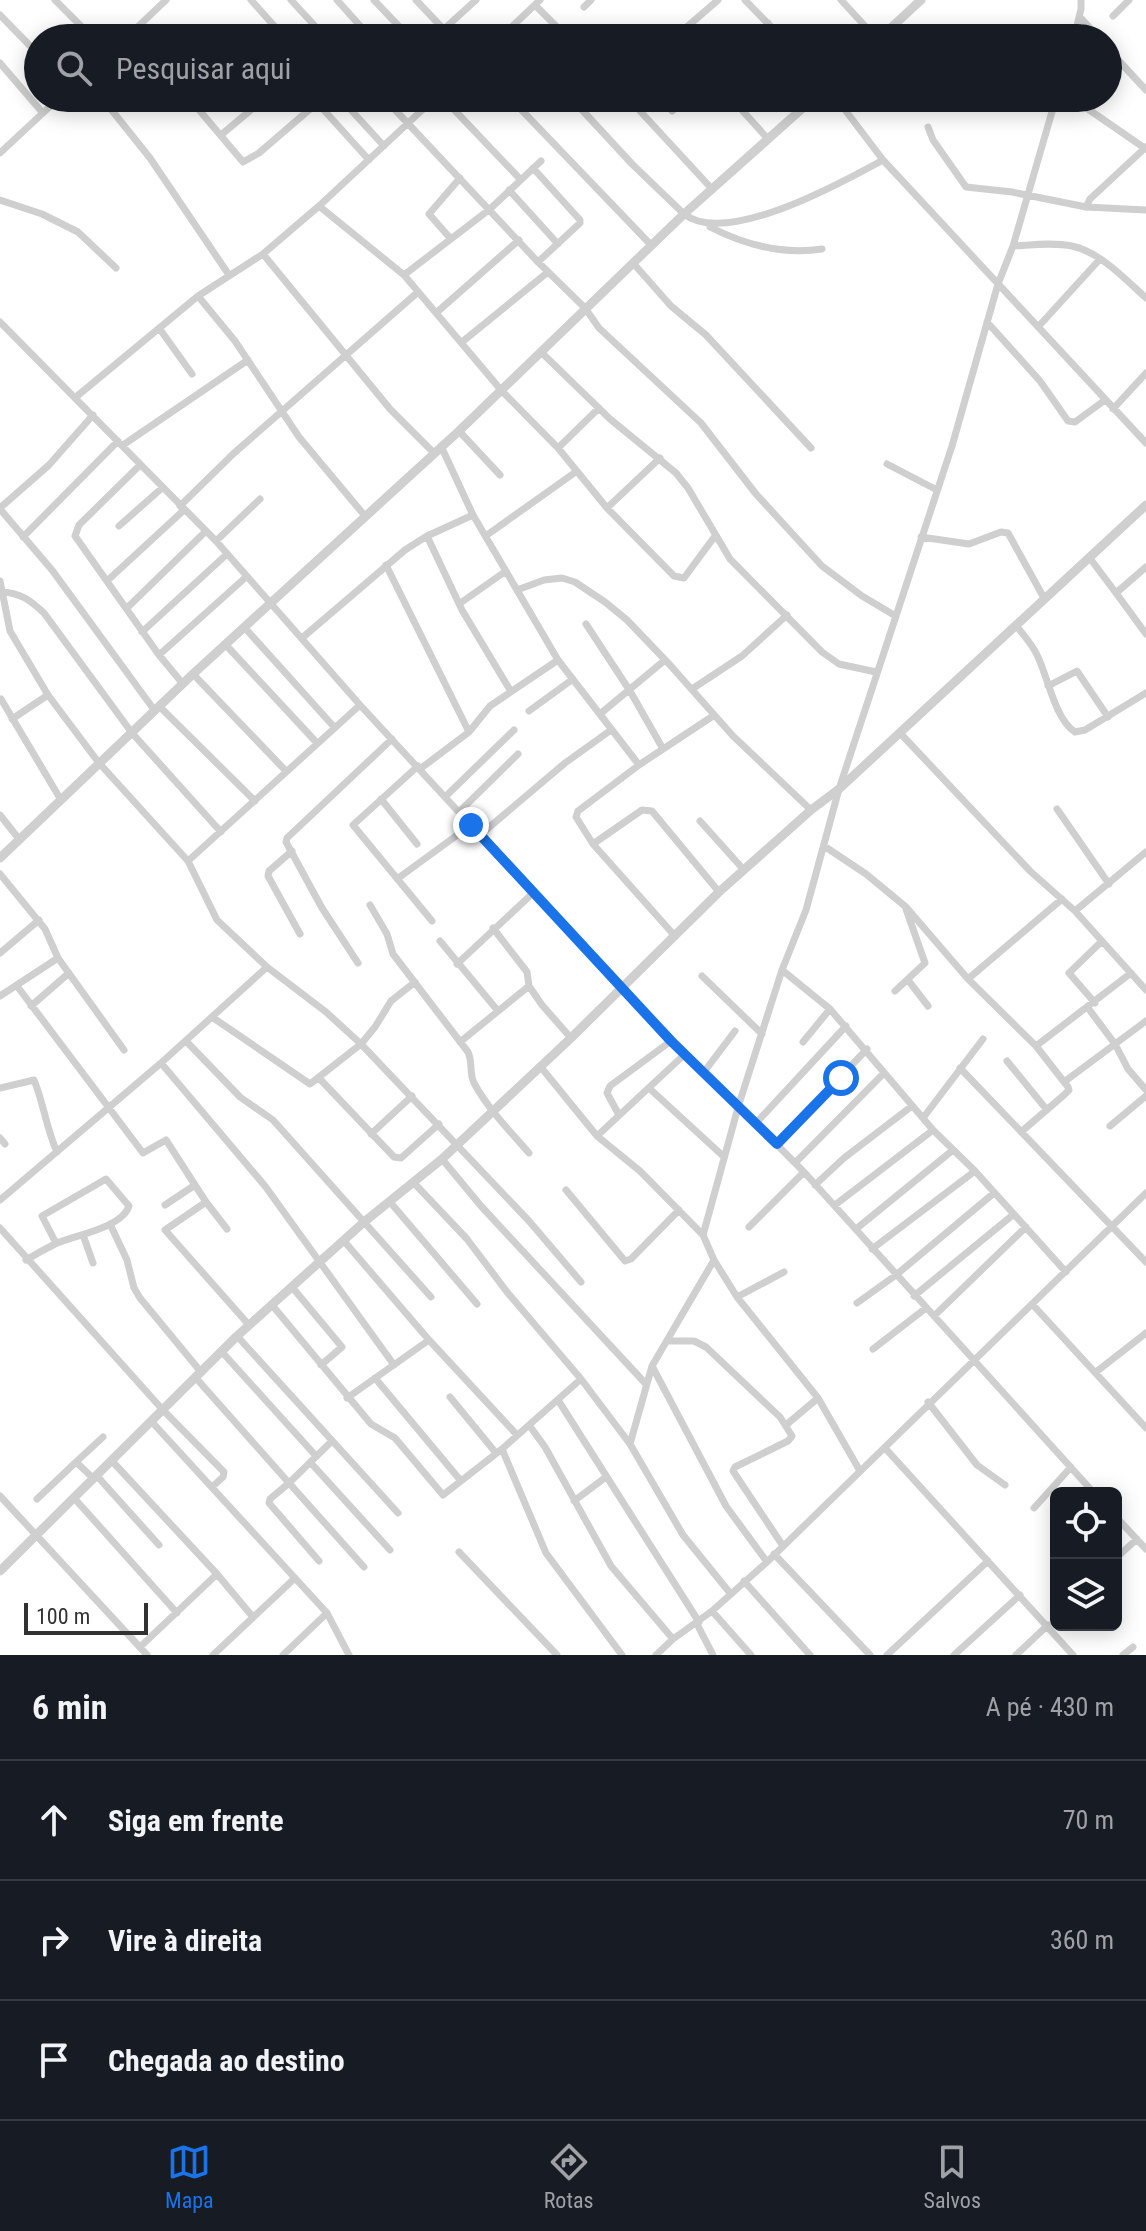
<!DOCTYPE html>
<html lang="pt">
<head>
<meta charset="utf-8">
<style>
  :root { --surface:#171b24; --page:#242831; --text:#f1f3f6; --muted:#9ea1a6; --line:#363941; --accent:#1a73e8 }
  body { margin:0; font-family:"Roboto Condensed",sans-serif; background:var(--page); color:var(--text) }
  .controls { position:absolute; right:24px; bottom:24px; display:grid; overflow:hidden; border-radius:12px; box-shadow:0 4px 20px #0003 }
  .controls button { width:72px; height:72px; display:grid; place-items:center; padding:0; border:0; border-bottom:2px solid var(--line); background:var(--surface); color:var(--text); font:40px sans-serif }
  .scale { position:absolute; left:24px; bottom:20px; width:124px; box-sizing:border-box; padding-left:8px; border:4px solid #323232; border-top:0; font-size:22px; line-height:28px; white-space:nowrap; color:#323232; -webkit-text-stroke:6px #fff; paint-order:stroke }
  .stop { position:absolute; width:24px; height:24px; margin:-18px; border:6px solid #1a73e8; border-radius:50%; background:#fff }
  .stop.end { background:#1a73e8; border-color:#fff; box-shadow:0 2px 8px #0008 }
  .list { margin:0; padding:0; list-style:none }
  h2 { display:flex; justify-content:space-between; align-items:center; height:104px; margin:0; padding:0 32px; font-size:34px }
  h2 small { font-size:26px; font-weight:400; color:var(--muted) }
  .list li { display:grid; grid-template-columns:52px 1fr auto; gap:24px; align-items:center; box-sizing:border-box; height:120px; padding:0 32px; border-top:2px solid var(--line) }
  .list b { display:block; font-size:30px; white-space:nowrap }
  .list em { font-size:26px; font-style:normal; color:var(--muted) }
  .icon { flex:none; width:44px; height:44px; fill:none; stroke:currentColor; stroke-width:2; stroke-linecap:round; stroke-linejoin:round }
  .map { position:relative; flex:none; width:1146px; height:1655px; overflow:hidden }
  .search { position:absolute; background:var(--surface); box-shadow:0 4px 20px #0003; left:24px; right:24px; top:24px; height:88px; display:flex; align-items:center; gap:20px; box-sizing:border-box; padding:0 28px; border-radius:44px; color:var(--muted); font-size:30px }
  .sheet { height:464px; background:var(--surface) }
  nav { display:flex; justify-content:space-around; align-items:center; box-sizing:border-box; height:112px; border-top:2px solid var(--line); background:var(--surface); font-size:22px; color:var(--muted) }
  nav a { display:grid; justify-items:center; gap:4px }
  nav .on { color:var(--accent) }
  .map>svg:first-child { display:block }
</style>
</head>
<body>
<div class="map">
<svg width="1146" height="1655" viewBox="0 0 1146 1655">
  <rect width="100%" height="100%" fill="#fff"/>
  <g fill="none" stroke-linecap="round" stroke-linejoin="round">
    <path stroke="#cfcfcf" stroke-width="7" d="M 55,0 L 93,38
      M 251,0 L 285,38
      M 291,0 L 326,38
      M 337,0 L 371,38
      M 374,0 L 410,38
      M 416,0 L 452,38
      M 745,0 L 782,38
      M 841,0 L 876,38
      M 535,5 L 568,38
      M 584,7 L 591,0
      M 0,15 L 38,54
      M 1113,16 L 1129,0
      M 1080,17 L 1099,38
      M 444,29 L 476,0
      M 66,38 L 80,25
      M 126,38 L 166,0
      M 500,38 L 540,0
      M 674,38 L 718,0
      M 752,38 L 768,23
      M 1074,38 L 1081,9 L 1081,0
      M 1108,49 L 1146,90
      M 0,63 L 42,112
      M 102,98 L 150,158 L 229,275
      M 189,98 L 243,162 L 259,153 L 317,103
      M 313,98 L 369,160
      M 340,98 L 384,146
      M 384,98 L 538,262 L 585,308 L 599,328 L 701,423 L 756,494 L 822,566 L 862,596 L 894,615
      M 443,98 L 520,179
      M 510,98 L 652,246
      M 571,98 L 632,164 L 684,214 C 726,247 841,183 883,160
      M 628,98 L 712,189
      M 731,98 L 768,139
      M 836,98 L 883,160 L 1146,443
      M 1072,98 L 1146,149
      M 672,111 L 687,98
      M 928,127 L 933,140 L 966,187 L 1012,192 L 1086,207 L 1146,210
      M 221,135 L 265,98
      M 0,153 L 59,98
      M 533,168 L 580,220 L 580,223 L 538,262
      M 509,190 L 558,244
      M 0,200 L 42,214 L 78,232 L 116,268
      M 319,206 L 404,275 L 501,390 L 558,448 L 607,508 L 674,576 L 684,578 L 715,536
      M 1086,207 L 1090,199 L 1146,147
      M 710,227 C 745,245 782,255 822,249
      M 450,238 L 429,214 L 460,178
      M 1013,246 C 1032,245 1053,242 1072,246 C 1100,252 1125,279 1146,298
      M 263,254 L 390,409 L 433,452
      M 633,263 L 671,306 L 706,335 L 811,448
      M 404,275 L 490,209 L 541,161
      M 198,296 L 235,341 L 299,437 L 365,516
      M 436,313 L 519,240
      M 0,322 L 216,541 L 360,705 L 621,988 L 804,1172 L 1094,1493
      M 987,322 L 1040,381 L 1068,421 L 1075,422 L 1105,400
      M 1038,327 L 1100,259
      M 159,328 L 192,374
      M 462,342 L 548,272
      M 541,352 L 610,419 L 676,473 L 688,488 L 730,559 L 822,652 L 839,664 L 876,672
      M 76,397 L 198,296 L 263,254 L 319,206 L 435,98
      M 1113,409 L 1146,373
      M 459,431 L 500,475
      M 123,445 L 248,360
      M 441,446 L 473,515 L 558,660 L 639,765
      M 558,448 L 599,408
      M 887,464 L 937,490
      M 140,465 L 79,525 L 75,536 L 159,655 L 183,684
      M 180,506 L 233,454 L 418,292
      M 0,508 L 49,465 L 93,415
      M 607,508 L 660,458
      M 0,509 L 52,570 L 155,711
      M 119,526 L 162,488
      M 487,535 L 577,471
      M 427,536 L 462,610 L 510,690
      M 23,537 L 118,441
      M 921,537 L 969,544 L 1001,532 L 1008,533 L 1044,598
      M 216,541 L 260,499
      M 1089,557 L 1116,593 L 1146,567
      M 386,565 L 469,732
      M 0,581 L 10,631 L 48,695 L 99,763 L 188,861 L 217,920 L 267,967 L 326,1012 L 361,1044 L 529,1221 L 581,1282
      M 107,581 L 184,510
      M 517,590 L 544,580 L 562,578 L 575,582 L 605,602 L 627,620 L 670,665 L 733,736 L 811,810
      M 2,592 C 21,593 30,600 44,613 L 132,733 L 221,832
      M 1116,593 L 1146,634
      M 459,604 L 506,571
      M 127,608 L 206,531
      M 586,624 L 630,691 L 663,749
      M 1016,625 C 1023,635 1033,645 1038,657 C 1048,678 1055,719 1075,732 L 1085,730 L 1146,693
      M 244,627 L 335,728
      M 142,632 L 227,554
      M 302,638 L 405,550 L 427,536 L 473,515
      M 225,644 L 317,743
      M 159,655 L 246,577
      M 193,674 L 286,771
      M 1048,686 L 1077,671 L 1108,717
      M 692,689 L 742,656 L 787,615
      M 1,699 L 61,800
      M 160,707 L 255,801
      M 529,711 L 573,679
      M 600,714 L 665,660
      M 12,719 L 48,695
      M 900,733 L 1030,871 L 1075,911 L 1146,990
      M 418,766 L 353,825 L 432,921
      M 420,769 L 469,732 L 490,706 L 558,660
      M 445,797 L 514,730
      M 381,799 L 417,844
      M 1057,809 L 1109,884
      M 459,812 L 518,754
      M 0,815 L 19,839
      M 700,821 L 744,870
      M 480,835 L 565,763 L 611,730
      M 593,844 L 642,810 L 652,811 L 719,892
      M 824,846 L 866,874 L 906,907 L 968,979 L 1036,1046 L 1068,1087 L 1069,1090 L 1064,1095 L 1021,1132
      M 292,851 L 269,871 L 268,876 L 300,934
      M 188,861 L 360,705
      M 0,874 L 45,929 L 58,958 L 124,1050
      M 397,879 L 471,825
      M 370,905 L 387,934 L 393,954 L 468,1052 C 473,1063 469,1073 474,1083 C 488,1109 510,1131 529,1153
      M 1075,911 L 1146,852
      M 493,928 L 527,972 L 529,986 L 542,1005 L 571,1038
      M 674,935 L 593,844 L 576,817 L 578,811 L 639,765 L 713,716
      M 440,941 L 498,1011
      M 0,953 L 39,920
      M 358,963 L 322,908 L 286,842 L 287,838 L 392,739
      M 457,964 L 533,893
      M 782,970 L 830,1009 L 933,1130 L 975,1171 L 1066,1272
      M 702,976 L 762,1034
      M 968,979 L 1062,899
      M 908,980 L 928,1006
      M 17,986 L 143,1153 L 166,1140 L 206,1202 L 227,1229
      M 895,991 L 925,963 L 906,909
      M 0,996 L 58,958
      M 1095,1003 L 1069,973 L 1102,941
      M 31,1006 L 69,973
      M 1088,1008 L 1115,1044 L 1128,1069 L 1146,1090
      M 212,1017 L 310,1084 L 361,1044 L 375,1027 L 391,1001 L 415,982
      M 186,1041 L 240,1097 L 273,1120 L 431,1297
      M 460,1042 L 529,986
      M 803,1042 L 830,1009
      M 1036,1046 L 1131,973
      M 1007,1061 L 1047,1110
      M 161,1063 L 265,1186 L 394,1365
      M 540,1066 L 597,1136 L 640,1171 L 703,1235 L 714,1260 L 737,1297 L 818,1398 L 860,1471
      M 960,1068 L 1146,1262
      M 704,1072 L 735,1031
      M 319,1078 L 394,1157 L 401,1158 L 439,1124
      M 1064,1082 L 1146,1021
      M 0,1088 L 34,1080 C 44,1104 46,1128 57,1152
      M 649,1088 L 723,1156
      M 619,1115 L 607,1093 L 610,1086 L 671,1041
      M 923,1118 L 983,1039
      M 757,1122 L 846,1026
      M 1110,1126 L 1146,1096
      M 371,1134 L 412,1096
      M 597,1136 L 685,1054
      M 0,1138 L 5,1144
      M 777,1144 L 867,1049
      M 442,1159 L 481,1206 L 645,1383
      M 795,1163 L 884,1073
      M 414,1183 L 467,1239 L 507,1292 L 581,1379 L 630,1444
      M 815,1185 L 844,1158 L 912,1106
      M 566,1190 L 625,1261 L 631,1259 L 679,1210
      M 0,1200 L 161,1063 L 267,967
      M 206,1202 L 165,1230 L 249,1325
      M 390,1202 L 477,1304
      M 165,1205 L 195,1185
      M 835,1205 L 933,1130
      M 110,1224 L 127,1260 L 134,1288 L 140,1298 L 201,1372
      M 749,1227 L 804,1172
      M 0,1228 L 162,1409 L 224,1472 L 223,1477 L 212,1487
      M 856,1229 L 953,1150
      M 83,1235 L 93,1263
      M 703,1235 L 739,1104 L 782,970 L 806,910 L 839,789 L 952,446 L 998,284 L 1013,246 L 1056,98
      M 344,1241 L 429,1340 L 517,1435
      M 872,1249 L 975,1171
      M 26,1260 C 36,1254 45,1249 55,1244 C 75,1235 122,1228 129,1206 L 106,1179 L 42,1216 L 56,1243
      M 714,1260 L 652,1366 L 630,1444 L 683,1535 L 730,1593
      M 292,1287 L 342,1347 L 321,1365
      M 914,1296 L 1014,1214
      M 737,1297 L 784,1272
      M 857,1303 L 896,1275 L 994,1193
      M 1032,1304 L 1146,1428
      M 272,1305 L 371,1424 L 395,1438 L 443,1495 L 502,1449 L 581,1379
      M 934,1316 L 1026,1227
      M 237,1336 L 398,1513
      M 668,1341 L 694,1341 L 706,1347 L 780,1417 L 792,1436 L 788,1441 L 735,1467 L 733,1471 L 783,1546
      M 873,1349 L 926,1308
      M 222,1352 L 316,1456
      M 652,1366 L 726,1506 L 767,1562
      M 1096,1372 L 1146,1333
      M 195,1377 L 289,1483 L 332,1441
      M 375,1378 L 461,1481
      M 450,1397 L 496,1453
      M 347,1398 L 429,1340
      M 558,1400 L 699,1622
      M 928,1402 L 977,1465 L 1005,1485
      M 151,1421 L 327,1613 L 349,1655
      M 529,1425 L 545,1447 L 611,1566 L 673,1639
      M 786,1425 L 818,1398
      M 885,1448 L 1073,1655
      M 502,1449 L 546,1553 L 622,1655
      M 112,1461 L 217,1574 L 252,1616
      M 76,1462 L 103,1437
      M 310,1462 L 390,1550
      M 97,1476 L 159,1545
      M 0,1496 L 147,1655
      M 37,1499 L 76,1462 L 94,1479
      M 75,1499 L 177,1613
      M 574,1501 L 606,1477
      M 1034,1508 L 1071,1467
      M 1116,1517 L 1146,1549
      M 459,1552 L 557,1655
      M 774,1554 L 870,1655
      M 1116,1558 L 1137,1539
      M 319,1561 L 269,1503 L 270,1499 L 289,1483 L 364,1567
      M 744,1581 L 810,1655
      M 712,1611 L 751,1655
      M 697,1624 L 713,1655
      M 140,1647 L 217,1574
      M 213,1655 L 295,1578
      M 283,1655 L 327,1613
      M 656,1655 L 673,1639 L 712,1611 L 767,1562 L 1146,1193
      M 887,1655 L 988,1561
      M 954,1655 L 1020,1595
      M 1016,1655 L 1048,1625
      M 1123,1655 L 1133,1647"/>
    <path stroke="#cfcfcf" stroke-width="9" d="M 880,38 L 921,0
      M 0,858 L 193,674 L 459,431 L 684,214 L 814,98
      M 0,1571 L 237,1336 L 364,1222 L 442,1159 L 571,1038 L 719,892 L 811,810 L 839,789 L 1146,505"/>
  </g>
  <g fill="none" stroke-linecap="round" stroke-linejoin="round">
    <path stroke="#1a73e8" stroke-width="10" d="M 471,825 L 671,1041 L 777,1144 L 841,1078"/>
  </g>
</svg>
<div class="controls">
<button><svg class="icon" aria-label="locate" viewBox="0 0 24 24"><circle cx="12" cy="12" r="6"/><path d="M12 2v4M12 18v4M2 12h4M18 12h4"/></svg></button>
<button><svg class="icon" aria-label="layers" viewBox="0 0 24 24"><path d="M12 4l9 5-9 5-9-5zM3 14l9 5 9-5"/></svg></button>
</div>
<div class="scale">100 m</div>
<div class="stop" style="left:841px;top:1078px"></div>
<div class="stop end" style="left:471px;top:825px"></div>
<div class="search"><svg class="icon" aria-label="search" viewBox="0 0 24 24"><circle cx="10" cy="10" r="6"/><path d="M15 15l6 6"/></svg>Pesquisar aqui</div>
</div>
<section class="sheet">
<h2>6 min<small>A pé · 430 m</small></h2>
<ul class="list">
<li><svg class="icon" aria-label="ahead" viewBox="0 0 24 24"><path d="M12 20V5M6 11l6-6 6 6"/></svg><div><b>Siga em frente</b></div><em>70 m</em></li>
<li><svg class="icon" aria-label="right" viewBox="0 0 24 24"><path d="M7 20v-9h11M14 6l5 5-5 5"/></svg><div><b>Vire à direita</b></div><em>360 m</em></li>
<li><svg class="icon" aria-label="arrive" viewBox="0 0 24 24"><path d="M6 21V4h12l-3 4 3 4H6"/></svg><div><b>Chegada ao destino</b></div></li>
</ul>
</section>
<nav>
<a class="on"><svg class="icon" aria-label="map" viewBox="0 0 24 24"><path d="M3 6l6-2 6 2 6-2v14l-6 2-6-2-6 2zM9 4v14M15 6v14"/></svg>Mapa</a>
<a><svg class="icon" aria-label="directions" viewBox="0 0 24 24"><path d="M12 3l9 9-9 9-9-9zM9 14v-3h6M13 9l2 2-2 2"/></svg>Rotas</a>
<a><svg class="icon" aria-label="saved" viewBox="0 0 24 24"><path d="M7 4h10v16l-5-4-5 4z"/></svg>Salvos</a>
</nav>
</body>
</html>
